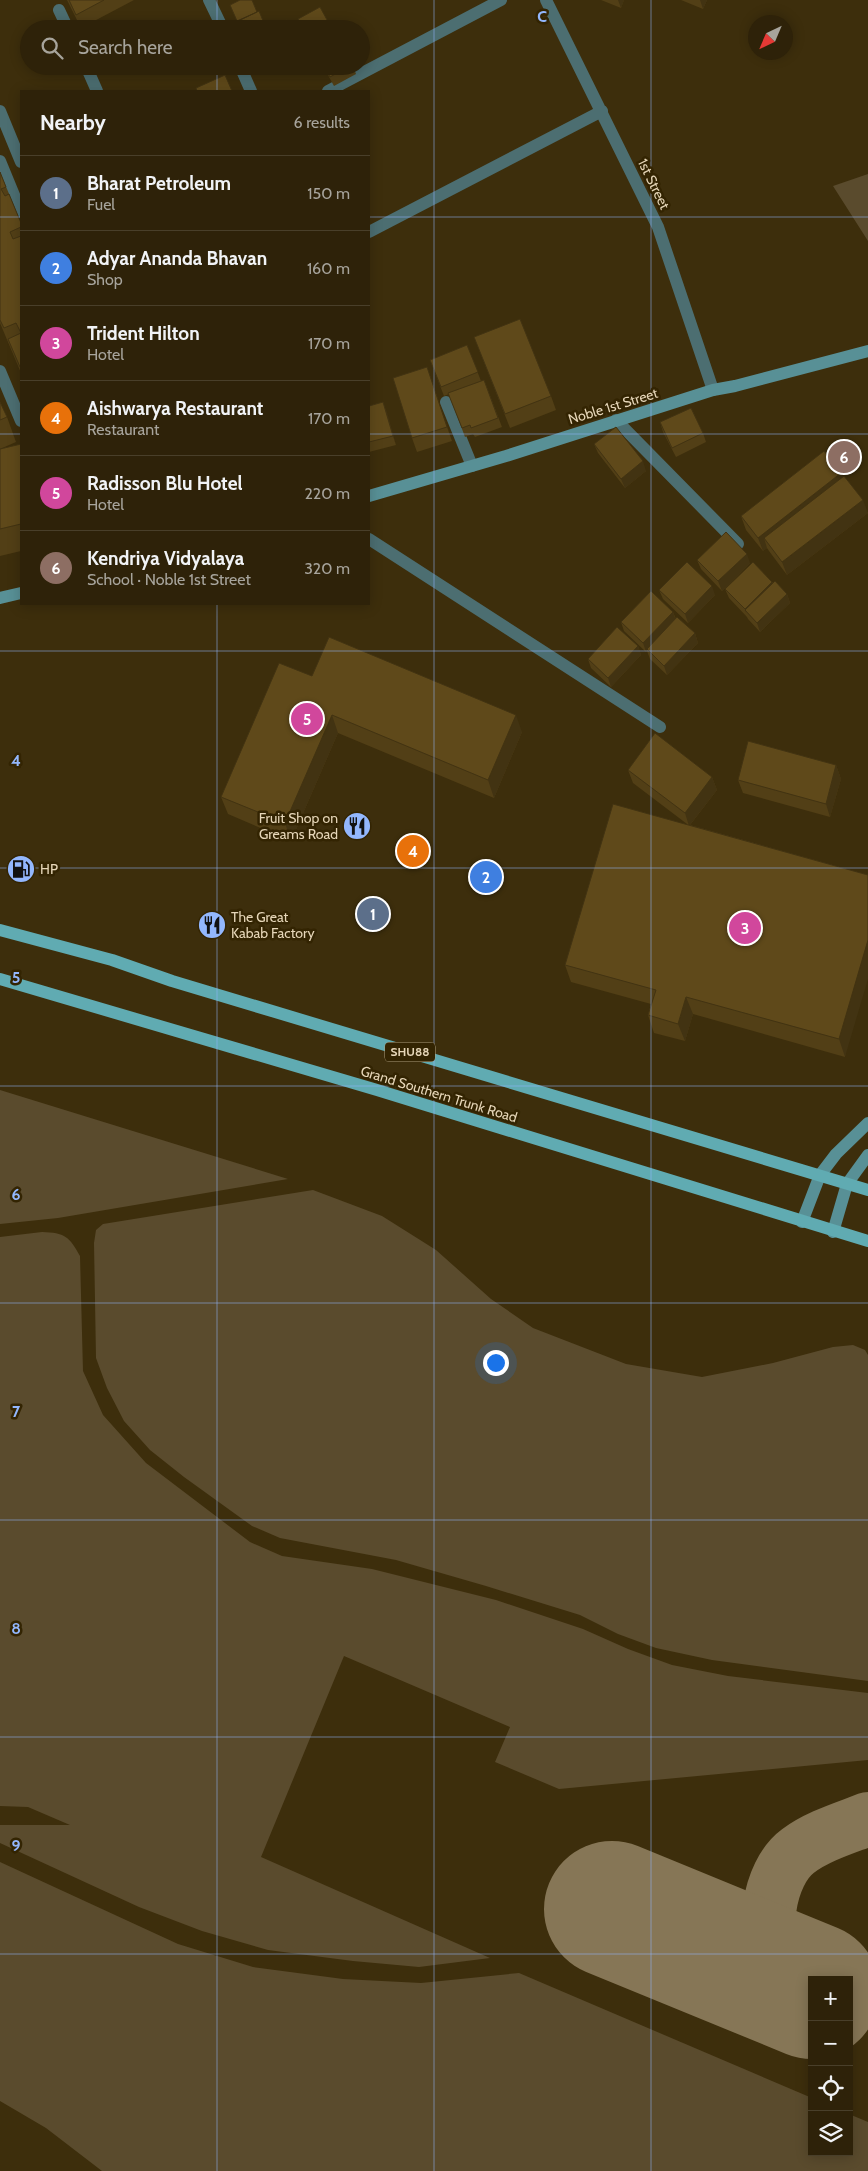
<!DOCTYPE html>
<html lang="en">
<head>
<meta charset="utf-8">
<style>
  :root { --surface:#2e2209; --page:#362a12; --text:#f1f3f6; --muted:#a7a49c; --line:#493f2a; --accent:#db2777 }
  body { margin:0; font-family:Cabin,sans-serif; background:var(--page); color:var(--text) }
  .controls { position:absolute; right:15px; bottom:15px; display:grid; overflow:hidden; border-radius:0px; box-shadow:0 2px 12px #0003 }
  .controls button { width:45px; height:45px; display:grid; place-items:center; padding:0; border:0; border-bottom:1px solid var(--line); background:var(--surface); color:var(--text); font:25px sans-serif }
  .compass { position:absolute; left:748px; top:15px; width:45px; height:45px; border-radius:50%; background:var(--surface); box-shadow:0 2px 12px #0003; rotate:224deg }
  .you { position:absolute; left:495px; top:1362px; width:18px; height:18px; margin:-12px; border:4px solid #fff; border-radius:50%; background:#1a73e8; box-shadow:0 0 0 8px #1a73e833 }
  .badge { display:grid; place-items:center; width:32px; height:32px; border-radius:50%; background:var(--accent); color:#fff; font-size:16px; font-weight:700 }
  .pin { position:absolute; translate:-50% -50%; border:2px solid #fff; box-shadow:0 1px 5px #0006 }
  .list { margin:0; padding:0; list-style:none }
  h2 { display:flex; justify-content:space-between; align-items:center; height:65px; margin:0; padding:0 20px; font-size:21px }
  h2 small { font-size:16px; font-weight:400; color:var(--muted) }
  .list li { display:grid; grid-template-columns:32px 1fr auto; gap:15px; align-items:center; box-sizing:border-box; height:75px; padding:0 20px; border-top:1px solid var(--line) }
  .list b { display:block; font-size:19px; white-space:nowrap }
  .list p { margin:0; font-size:16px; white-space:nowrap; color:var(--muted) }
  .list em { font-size:16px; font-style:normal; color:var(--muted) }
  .icon { flex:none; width:28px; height:28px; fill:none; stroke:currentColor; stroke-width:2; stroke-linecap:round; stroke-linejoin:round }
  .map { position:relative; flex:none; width:868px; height:2171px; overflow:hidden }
  .search { position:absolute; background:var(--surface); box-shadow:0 2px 12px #0003; left:20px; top:20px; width:350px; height:55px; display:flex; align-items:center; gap:12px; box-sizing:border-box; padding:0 18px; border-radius:28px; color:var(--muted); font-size:19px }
  .panel { position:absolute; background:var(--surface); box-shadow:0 2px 12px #0003; left:20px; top:90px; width:350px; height:515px; border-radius:0px }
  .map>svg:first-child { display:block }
</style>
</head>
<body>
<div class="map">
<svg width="868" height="2171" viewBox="0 0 868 2171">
  <rect width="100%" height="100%" fill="#3d2e0c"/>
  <path fill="#5a4b2d" d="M 868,174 L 868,241 L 833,186 Z
    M 0,1090 L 288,1179 L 58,1218 L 0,1224 Z
    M 313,1190 L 382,1216 L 436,1250 L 491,1299 L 533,1328 L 626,1364 L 702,1377 L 773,1363 L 833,1347 L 853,1345 L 865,1350 L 868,1355 L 868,1681 L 712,1660 L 656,1648 L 618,1634 L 580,1615 L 486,1586 L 396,1560 L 280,1538 L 252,1526 L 184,1477 L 150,1450 L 124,1421 L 107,1388 L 96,1358 L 94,1243 L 96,1230 L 103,1224 Z
    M 42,1232 C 65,1233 69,1236 80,1256 L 83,1371 L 103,1415 L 146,1463 L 250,1542 L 282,1556 L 372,1569 L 496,1600 L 583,1629 L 628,1649 L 672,1665 L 728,1676 L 868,1693 L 868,1760 L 559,1789 L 495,1762 L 510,1727 L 344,1656 L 261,1857 L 490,1958 L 419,1967 L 353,1961 L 268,1950 L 202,1931 L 139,1907 L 0,1843 L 0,1825 L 70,1825 L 28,1807 L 0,1806 L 0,1237 Z
    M 0,1862 L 178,1944 L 253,1967 L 343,1979 L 421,1983 L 519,1973 L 812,2098 L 812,2152 L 849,2152 L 849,2114 L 868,2122 L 868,2171 L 102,2171 L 46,2128 L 0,2101 Z"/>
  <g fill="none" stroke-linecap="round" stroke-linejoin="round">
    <path stroke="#867656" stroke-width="54" d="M 798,1986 C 793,1981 786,1976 781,1970 C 758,1940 768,1873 798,1851 C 818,1836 845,1828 868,1819"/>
    <path stroke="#867656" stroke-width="136" d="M 612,1909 L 812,1991"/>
    <path stroke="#4c6e71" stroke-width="12" d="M 209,0 L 223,29
      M 546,0 L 658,227 L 713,390
      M 59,10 L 68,29
      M 86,66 L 97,91
      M 240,66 L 251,91
      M 328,91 L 501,0
      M 0,111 L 21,162
      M 0,161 L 21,212
      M 369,232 L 602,111
      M 0,371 L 21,421
      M 446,402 L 472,466
      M 616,420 L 738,544
      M 369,539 L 660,727"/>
    <path stroke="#589096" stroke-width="12" d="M 369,496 L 506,456 L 713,390 L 735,386 L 868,351
      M 0,598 L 21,593
      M 802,1222 L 820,1175 L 836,1154 L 868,1123
      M 833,1232 L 847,1184 L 868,1155"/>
    <path stroke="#60abb2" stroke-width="12" d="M 0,930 L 112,960 L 172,981 L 868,1190
      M 0,979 L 377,1090 L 868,1241"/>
  </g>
  <path fill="#523f16" d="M 67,0 L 134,0 L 81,28 Z
    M 601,0 L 624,0 L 621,8 Z
    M 681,0 L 707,0 L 703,9 Z
    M 255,66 L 277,66 L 259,75 Z
    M 289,66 L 300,66 L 291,70 Z
    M 323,66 L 353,66 L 356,74 L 334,86 Z
    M 0,172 L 21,223 L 21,373 L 0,323 Z
    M 474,337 L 551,396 L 556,410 L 510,428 Z
    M 467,345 L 481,381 L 484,380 L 502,427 L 475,437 L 473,434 L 465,437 L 449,394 L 444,396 L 430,360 Z
    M 427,367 L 452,441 L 417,452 L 412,438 Z
    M 0,402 L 7,417 L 16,442 L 0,449 Z
    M 383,402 L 396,445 L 369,452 L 369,406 Z
    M 660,422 L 703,433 L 706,442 L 676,457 L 663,432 Z
    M 21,444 L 21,551 L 0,556 L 0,449 Z
    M 594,444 L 646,471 L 625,488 L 598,453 Z
    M 841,473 L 843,477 L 868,513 L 787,575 L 769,551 L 767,548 L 763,551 L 746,530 L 741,516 Z
    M 697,560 L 750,563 L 722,591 L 701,569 Z
    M 772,582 L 773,583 L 787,594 L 790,603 L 760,632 L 748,619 L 747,617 L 729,598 L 725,589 Z
    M 659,590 L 715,595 L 688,623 L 663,599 Z
    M 673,612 L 676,619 L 695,633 L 698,643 L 667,675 L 650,659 L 647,651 L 646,652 L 624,631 L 621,622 Z
    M 638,646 L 641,655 L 611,687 L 591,668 L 588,659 Z
    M 312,676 L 522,732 L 494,798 L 338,733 L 291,841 L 228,814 L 221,797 Z
    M 836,765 L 841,779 L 830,817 L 743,793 L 738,780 Z
    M 628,770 L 712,777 L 717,790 L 690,825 L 868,875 L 845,1057 L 693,1014 L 685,1041 L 654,1033 L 648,1015 L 651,1004 L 571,982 L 565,965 L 687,824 L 633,783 Z"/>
  <path fill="#423312" d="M 618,0 L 624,0 L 621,8 Z
    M 700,0 L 707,0 L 703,9 Z
    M 427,367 L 432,381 L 452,441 L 447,427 Z
    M 383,402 L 387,412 L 396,445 L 393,436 Z
    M 643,461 L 646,471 L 625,488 L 621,479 Z
    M 841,473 L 846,486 L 764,538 L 767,548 L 763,551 L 758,538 Z
    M 863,500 L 868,513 L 787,575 L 782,562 Z
    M 747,554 L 750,563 L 722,591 L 718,581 Z
    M 772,582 L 775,591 L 746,612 L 745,609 Z
    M 712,586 L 715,595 L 688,623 L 685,614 Z
    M 787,594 L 790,603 L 760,632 L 757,623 Z
    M 673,612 L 676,621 L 647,649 L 647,651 L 646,652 L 643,643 Z
    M 695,633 L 698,643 L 667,675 L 664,666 Z
    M 638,646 L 641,655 L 611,687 L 608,678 Z
    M 332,715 L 338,733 L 291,841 L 285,823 Z
    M 516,715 L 522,732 L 494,798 L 488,780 Z
    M 836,765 L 841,779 L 830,817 L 826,804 Z
    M 712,777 L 717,790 L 689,826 L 685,813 Z
    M 868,940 L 868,979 L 845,1057 L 839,1039 Z
    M 686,997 L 693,1014 L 685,1041 L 678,1024 Z"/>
  <path fill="#5f491a" stroke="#423312" d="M 69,0 L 104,0 L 76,15 Z
    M 240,0 L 252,0 L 257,12 L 237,21 L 230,5 Z
    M 320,7 L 332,29 L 304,29 L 298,19 Z
    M 259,11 L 266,28 L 264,29 L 236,29 L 234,23 Z
    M 287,20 L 291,29 L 272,29 L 271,28 Z
    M 324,66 L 350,66 L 330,77 Z
    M 225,75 L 232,91 L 197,91 L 196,88 Z
    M 0,172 L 6,187 L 1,189 L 5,196 L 9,194 L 21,223 L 21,227 L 10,232 L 13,239 L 21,236 L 21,366 L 20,367 L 8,339 L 21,333 L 16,323 L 4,328 L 0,320 Z
    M 520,319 L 551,396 L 505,414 L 474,337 Z
    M 467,345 L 478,372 L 441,387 L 430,360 Z
    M 427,367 L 447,427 L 412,438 L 393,378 Z
    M 484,380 L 498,418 L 471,428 L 470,425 L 462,428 L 448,393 Z
    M 0,402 L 7,417 L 0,420 Z
    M 383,402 L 393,436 L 369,442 L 369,406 Z
    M 691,408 L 703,433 L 672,448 L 660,422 Z
    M 616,427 L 643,461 L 621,479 L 594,444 Z
    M 21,444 L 21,524 L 0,529 L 0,449 Z
    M 824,451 L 841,473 L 758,538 L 741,516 Z
    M 844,476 L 863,500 L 782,562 L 764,538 Z
    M 726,532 L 747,554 L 718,581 L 697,560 Z
    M 687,562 L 712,586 L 685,614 L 659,590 Z
    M 753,562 L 772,582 L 745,609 L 725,589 Z
    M 775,581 L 787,594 L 757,623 L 745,610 Z
    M 651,591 L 673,612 L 643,643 L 621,622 Z
    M 677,617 L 695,633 L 664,666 L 647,649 Z
    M 617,627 L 638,646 L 608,678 L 588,659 Z
    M 329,637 L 516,715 L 488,780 L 332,715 L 285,823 L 221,797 L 279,663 L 312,676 Z
    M 655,733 L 712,777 L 685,813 L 628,770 Z
    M 748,741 L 836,765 L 826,804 L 738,780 Z
    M 613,804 L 868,875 L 868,940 L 839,1039 L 686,997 L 678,1024 L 648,1015 L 656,990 L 565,965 Z"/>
  <path fill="none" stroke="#93b7fd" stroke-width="1" stroke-opacity="0.55" d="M 217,0 L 217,29M 434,0 L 434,2171M 651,0 L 651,2171M 217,66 L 217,91M 0,217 L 21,217M 369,217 L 868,217M 0,434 L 21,434M 369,434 L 868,434M 217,604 L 217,2171M 0,651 L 868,651M 0,868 L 868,868M 0,1086 L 868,1086M 0,1303 L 868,1303M 0,1520 L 868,1520M 0,1737 L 868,1737M 0,1954 L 868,1954"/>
  <defs>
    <symbol id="restaurant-disc" viewBox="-11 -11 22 22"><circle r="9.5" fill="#93b7fd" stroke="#332402"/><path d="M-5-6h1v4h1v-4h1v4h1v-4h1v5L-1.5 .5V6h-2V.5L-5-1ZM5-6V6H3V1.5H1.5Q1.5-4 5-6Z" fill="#111"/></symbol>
    <symbol id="fuel-disc" viewBox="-11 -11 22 22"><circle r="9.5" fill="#93b7fd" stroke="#332402"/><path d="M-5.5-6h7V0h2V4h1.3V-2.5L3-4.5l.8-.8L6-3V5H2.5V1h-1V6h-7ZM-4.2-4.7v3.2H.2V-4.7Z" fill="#111"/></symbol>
  </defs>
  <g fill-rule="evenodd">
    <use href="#restaurant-disc" x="341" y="810" width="32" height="32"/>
    <use href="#fuel-disc" x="5" y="853" width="32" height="32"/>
    <use href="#restaurant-disc" x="196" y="909" width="32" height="32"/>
  </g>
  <g text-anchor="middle" stroke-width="5" stroke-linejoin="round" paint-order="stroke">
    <rect fill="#332402" stroke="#b0a181" stroke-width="1" x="385" y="1042.5" width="50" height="19" rx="4"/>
    <g font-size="12" font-weight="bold" fill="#e6d6b8">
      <text x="410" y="1056">SHU88</text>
    </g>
    <g font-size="14" fill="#e6d6b8" stroke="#332402">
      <text transform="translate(654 184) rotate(64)" y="5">1st Street</text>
      <text transform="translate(613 406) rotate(-17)" y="5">Noble 1st Street</text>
      <text transform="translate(439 1094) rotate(17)" y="5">Grand Southern Trunk Road</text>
    </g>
    <g font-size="14" fill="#e6d6b8" stroke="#332402" text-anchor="start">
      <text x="338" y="823" text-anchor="end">Fruit Shop on<tspan x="338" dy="16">Greams Road</tspan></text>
      <text x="40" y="874">HP</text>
      <text x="231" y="922">The Great<tspan x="231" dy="16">Kabab Factory</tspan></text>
    </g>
  </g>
  <g font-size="16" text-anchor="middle" font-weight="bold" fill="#93b7fd" stroke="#332402" stroke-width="5" stroke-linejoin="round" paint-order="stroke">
    <text x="542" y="22">C</text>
    <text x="16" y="766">4</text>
    <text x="16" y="983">5</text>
    <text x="16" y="1200">6</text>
    <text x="16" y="1417">7</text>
    <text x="16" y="1634">8</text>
    <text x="16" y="1851">9</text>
  </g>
</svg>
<div class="controls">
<button>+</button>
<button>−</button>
<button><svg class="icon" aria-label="locate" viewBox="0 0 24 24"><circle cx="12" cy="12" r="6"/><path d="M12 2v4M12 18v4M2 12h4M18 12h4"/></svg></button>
<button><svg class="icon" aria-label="layers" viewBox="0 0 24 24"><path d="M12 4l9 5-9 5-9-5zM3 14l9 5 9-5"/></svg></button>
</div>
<svg class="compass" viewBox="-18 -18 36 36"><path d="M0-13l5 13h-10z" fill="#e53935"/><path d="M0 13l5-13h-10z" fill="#a7a49c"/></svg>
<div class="you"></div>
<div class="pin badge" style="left:373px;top:914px;background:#5c6f8a">1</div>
<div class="pin badge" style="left:486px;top:877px;background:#3f7fe0">2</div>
<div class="pin badge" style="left:745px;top:928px;background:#d1479c">3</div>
<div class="pin badge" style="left:413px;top:851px;background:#e8710a">4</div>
<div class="pin badge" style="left:307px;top:719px;background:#d1479c">5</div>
<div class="pin badge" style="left:844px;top:457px;background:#8d6e63">6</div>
<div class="search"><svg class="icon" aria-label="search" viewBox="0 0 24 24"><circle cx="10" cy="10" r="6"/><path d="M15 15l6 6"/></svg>Search here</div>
<section class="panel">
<h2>Nearby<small>6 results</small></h2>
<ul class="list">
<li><span class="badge" style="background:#5c6f8a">1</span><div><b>Bharat Petroleum</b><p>Fuel</p></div><em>150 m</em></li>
<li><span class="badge" style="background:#3f7fe0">2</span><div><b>Adyar Ananda Bhavan</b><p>Shop</p></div><em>160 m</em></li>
<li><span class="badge" style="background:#d1479c">3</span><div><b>Trident Hilton</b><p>Hotel</p></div><em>170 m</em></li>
<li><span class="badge" style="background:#e8710a">4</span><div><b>Aishwarya Restaurant</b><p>Restaurant</p></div><em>170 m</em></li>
<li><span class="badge" style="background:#d1479c">5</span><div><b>Radisson Blu Hotel</b><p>Hotel</p></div><em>220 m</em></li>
<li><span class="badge" style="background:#8d6e63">6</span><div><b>Kendriya Vidyalaya</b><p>School · Noble 1st Street</p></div><em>320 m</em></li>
</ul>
</section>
</div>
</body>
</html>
